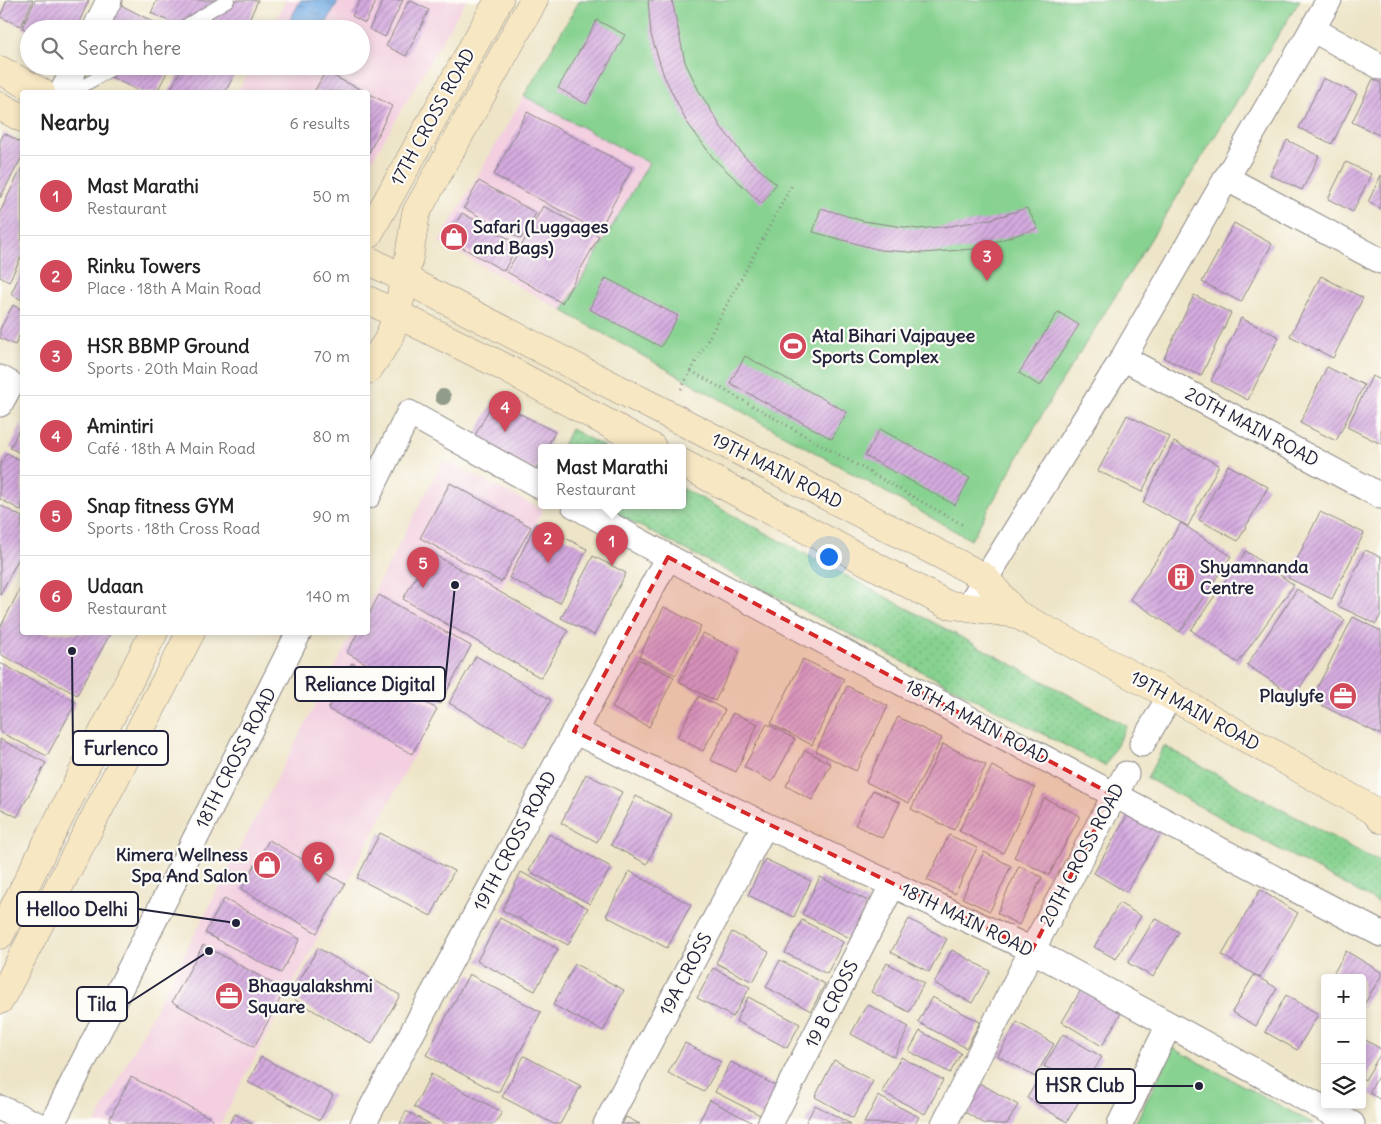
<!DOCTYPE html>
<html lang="en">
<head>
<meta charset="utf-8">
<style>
  :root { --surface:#fff; --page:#f2f2f2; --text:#222; --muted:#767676; --line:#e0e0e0; --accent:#d1495b }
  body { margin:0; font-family:Delius,sans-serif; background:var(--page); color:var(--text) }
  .controls { position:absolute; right:15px; bottom:15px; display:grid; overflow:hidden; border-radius:5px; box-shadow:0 2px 8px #0003 }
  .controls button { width:45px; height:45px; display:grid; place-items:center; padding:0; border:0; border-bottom:1px solid var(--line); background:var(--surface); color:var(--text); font:25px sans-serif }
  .you { position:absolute; left:828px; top:556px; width:18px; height:18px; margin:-12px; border:4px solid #fff; border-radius:50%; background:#1a73e8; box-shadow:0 0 0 8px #1a73e833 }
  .badge { display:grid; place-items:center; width:32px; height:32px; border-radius:50%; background:var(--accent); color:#fff; font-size:16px; font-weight:700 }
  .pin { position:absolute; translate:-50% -41px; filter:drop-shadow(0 1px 2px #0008) }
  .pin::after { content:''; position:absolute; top:26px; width:18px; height:15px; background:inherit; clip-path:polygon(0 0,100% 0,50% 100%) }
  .popup { position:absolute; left:538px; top:444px; width:148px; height:65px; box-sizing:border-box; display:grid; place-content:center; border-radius:5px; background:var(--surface); filter:drop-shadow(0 1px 4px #0005); font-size:16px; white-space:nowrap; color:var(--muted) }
  .popup b { font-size:19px; color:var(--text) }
  .popup::after { content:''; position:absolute; left:50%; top:100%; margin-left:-10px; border:10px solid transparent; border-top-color:var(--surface) }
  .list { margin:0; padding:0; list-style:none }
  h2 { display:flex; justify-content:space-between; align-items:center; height:65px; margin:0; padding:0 20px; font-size:21px }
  h2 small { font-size:16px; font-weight:400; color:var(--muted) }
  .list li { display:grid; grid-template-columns:32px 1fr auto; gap:15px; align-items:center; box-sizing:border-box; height:80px; padding:0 20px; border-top:1px solid var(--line) }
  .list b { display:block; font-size:19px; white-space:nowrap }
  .list p { margin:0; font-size:16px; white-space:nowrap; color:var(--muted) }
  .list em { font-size:16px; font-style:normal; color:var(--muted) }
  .icon { flex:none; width:28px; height:28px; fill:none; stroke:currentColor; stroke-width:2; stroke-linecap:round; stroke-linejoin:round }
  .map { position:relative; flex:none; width:1381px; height:1124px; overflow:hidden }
  .search { position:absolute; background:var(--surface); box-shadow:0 2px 8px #0003; left:20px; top:20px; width:350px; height:55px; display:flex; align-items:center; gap:12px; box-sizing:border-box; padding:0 18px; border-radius:28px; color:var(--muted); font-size:19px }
  .panel { position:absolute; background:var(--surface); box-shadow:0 2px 8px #0003; left:20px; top:90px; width:350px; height:545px; border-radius:5px }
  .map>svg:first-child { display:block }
</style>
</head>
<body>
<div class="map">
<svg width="1381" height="1124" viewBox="0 0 1381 1124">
  <defs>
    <pattern id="park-dots" width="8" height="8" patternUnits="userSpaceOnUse" patternTransform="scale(1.25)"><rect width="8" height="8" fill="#87d290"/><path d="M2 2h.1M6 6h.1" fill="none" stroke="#74b47d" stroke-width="1.8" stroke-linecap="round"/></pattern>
    <pattern id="water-ripples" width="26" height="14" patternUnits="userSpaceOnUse" patternTransform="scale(1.25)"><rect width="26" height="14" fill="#73abe2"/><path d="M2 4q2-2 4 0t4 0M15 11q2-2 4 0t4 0" fill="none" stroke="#5e8bb8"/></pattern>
    <pattern id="building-hatch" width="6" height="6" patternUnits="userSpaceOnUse" patternTransform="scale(1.25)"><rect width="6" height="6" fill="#d5abdf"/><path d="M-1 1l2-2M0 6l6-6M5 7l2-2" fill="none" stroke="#ac8bb6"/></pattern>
  </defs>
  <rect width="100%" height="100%" fill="#fdfcf7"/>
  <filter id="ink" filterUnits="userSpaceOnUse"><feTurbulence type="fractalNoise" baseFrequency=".02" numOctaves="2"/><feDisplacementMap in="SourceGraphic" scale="10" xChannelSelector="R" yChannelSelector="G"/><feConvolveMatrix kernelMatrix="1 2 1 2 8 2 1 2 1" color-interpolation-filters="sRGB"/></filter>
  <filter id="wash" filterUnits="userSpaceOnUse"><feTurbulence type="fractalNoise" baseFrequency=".0096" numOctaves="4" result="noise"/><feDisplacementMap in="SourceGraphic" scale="20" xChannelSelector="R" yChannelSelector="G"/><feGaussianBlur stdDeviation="1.12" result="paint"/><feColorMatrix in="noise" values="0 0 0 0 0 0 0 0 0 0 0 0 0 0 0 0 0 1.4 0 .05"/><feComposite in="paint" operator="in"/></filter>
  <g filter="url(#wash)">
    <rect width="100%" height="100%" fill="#eee5c8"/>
    <path fill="#f3cfe0" d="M 286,0 L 466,0 L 368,167 L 368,92 L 238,92 L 251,66 L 361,66 L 361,29 L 271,29 Z
      M 524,96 L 649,163 L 563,311 L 439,242 Z
      M 443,460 L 543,510 L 220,1124 L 95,1124 L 353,633 L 368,632 L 368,604 Z"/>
    <path fill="#87d290" stroke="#547a66" d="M 580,0 L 1300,0 L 1051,399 L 971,540 L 563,311 L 649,163 L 524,96 Z
      M 1173,1048 L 1314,1124 L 1135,1124 Z"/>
    <path fill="url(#park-dots)" stroke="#547a66" d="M 571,429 L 605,447 L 562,447 Z
      M 682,488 L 1127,726 L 1105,766 L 599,505 L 682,505 Z
      M 1164,746 L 1381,863 L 1381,904 L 1147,778 Z"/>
    <path fill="url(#water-ripples)" stroke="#4a668e" d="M 301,0 L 339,0 L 323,29 L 285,29 Z"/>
    <g id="blocks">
      <path fill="url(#building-hatch)" d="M 7,0 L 33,0 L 21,26 L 0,17 Z
        M 35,0 L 89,0 L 76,29 L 29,29 L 29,31 L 22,28 Z
        M 157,0 L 258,0 L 245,29 L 186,29 L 151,13 Z
        M 360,0 L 377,0 L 365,23 L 352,16 Z
        M 384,0 L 403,0 L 385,37 L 369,29 Z
        M 409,0 L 429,10 L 406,56 L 386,46 Z
        M 648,0 L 672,0 L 685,62 L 699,91 L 721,127 L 744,156 L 776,184 L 762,204 L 714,159 L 686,121 L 664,76 L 651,35 Z
        M 119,4 L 167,29 L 106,29 Z
        M 597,20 L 625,35 L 586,104 L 558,88 Z
        M 89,66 L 170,66 L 157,92 L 141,92 Z
        M 183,66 L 239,66 L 225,92 L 169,92 Z
        M 325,72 L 366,92 L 314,92 Z
        M 1323,78 L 1357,94 L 1332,144 L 1299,128 Z
        M 1373,79 L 1381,83 L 1381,136 L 1352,122 Z
        M 368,93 L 392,106 L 368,155 Z
        M 527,112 L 632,168 L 599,231 L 494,175 Z
        M 4,133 L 22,143 L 22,157 L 0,198 L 0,141 Z
        M 1287,140 L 1319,156 L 1302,190 L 1270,175 Z
        M 1346,162 L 1371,174 L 1353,212 L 1328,199 Z
        M 22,167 L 22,255 L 9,282 L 0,277 L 0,212 Z
        M 1381,175 L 1381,209 L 1368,202 Z
        M 479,181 L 536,213 L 521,239 L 464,208 Z
        M 543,206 L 599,236 L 562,303 L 507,272 Z
        M 821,208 L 863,221 L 918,229 L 950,226 L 991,219 L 1027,208 L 1038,228 L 973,249 L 923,253 L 880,250 L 813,232 Z
        M 462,213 L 518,244 L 504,271 L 447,239 Z
        M 1234,223 L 1272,244 L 1241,302 L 1202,282 Z
        M 22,270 L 22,300 L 11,294 Z
        M 1321,276 L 1363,298 L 1333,358 L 1290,336 Z
        M 606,278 L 678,316 L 661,347 L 589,309 Z
        M 1194,295 L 1231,313 L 1201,376 L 1164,358 Z
        M 13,305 L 22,310 L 22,330 L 15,345 L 0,338 L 0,329 Z
        M 1058,312 L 1079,325 L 1040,386 L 1019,373 Z
        M 1241,318 L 1279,337 L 1248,400 L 1211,381 Z
        M 745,356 L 847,412 L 832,439 L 730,383 Z
        M 1327,367 L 1364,385 L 1336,441 L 1300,423 Z
        M 1372,376 L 1381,380 L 1381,444 L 1347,427 Z
        M 494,400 L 555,432 L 547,447 L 542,447 L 542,458 L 535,471 L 473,439 Z
        M 1127,415 L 1170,437 L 1142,492 L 1098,471 Z
        M 22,423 L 22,454 L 10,448 Z
        M 880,429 L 970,478 L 955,505 L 865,456 Z
        M 1174,442 L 1219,465 L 1188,526 L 1143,503 Z
        M 7,453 L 22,461 L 22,511 L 0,499 L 0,465 Z
        M 1228,465 L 1268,487 L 1238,541 L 1199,520 Z
        M 450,483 L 531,527 L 501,582 L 420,538 Z
        M 0,505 L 22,517 L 22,552 L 0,595 Z
        M 1320,512 L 1364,533 L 1332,599 L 1288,578 Z
        M 536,523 L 587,549 L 560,603 L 509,578 Z
        M 1181,523 L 1231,556 L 1180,632 L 1130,599 Z
        M 1365,550 L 1381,557 L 1381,614 L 1376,624 L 1338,606 Z
        M 1246,551 L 1294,585 L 1238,663 L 1191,630 Z
        M 430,552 L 568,631 L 541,678 L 403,599 Z
        M 593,556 L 626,573 L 594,635 L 561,618 Z
        M 22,585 L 22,632 L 110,634 L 77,695 L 0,654 L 0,628 Z
        M 1297,589 L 1345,620 L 1294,696 L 1247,665 Z
        M 379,595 L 471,646 L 440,704 L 347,653 L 358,632 L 368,632 L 368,616 Z
        M 664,607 L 701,626 L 676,675 L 639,657 Z
        M 1353,617 L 1381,631 L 1381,735 L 1311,700 Z
        M 703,633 L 740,651 L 715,701 L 679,682 Z
        M 476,656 L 551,700 L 524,747 L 449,703 Z
        M 638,659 L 674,677 L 649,727 L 612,708 Z
        M 803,659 L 844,679 L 812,745 L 771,724 Z
        M 0,663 L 76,702 L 47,756 L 0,732 Z
        M 352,663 L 437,709 L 412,754 L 328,709 Z
        M 847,686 L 888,706 L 856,771 L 816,751 Z
        M 699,696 L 725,710 L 703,751 L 677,737 Z
        M 733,713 L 758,724 L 736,772 L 711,760 Z
        M 898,717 L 942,738 L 909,803 L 866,782 Z
        M 767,724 L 795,739 L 772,782 L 744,767 Z
        M 0,739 L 46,763 L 17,817 L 0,808 Z
        M 943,744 L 986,765 L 954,830 L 911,809 Z
        M 805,750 L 831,764 L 812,800 L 786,786 Z
        M 992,766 L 1035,788 L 1003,853 L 959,831 Z
        M 586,774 L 622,792 L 597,842 L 561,823 Z
        M 873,790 L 900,803 L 882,838 L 855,825 Z
        M 636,796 L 672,814 L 647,864 L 611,845 Z
        M 1044,798 L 1080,816 L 1049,875 L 1014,857 Z
        M 1129,812 L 1162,831 L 1126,892 L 1094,873 Z
        M 380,833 L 454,871 L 431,916 L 357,878 Z
        M 549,834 L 611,867 L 590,904 L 529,871 Z
        M 949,835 L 977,848 L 955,894 L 927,880 Z
        M 269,840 L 345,884 L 317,933 L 241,889 Z
        M 984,852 L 1011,866 L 990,911 L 962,898 Z
        M 765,859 L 811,881 L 794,917 L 748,895 Z
        M 1019,866 L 1042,877 L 1019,925 L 997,913 Z
        M 629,871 L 691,905 L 667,948 L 606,916 Z
        M 521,872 L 588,908 L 568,945 L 502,910 Z
        M 820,877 L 868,901 L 850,938 L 802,914 Z
        M 1260,890 L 1298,913 L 1260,978 L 1222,955 Z
        M 224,899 L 300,939 L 281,973 L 205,933 Z
        M 1119,903 L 1141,916 L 1116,959 L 1094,947 Z
        M 500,918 L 558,949 L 535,991 L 477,961 Z
        M 1155,918 L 1179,932 L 1153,977 L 1128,963 Z
        M 909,919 L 947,939 L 929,972 L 891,952 Z
        M 802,920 L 843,942 L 827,974 L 785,953 Z
        M 732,932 L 769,952 L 753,982 L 716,963 Z
        M 203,945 L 285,990 L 254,1047 L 172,1002 Z
        M 318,948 L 400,995 L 372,1044 L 290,997 Z
        M 952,950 L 990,971 L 972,1003 L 934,983 Z
        M 1346,951 L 1381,972 L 1381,976 L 1362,1008 L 1362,978 L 1331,978 Z
        M 780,960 L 825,984 L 811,1011 L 766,987 Z
        M 887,963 L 924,983 L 909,1012 L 871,992 Z
        M 575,964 L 624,990 L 603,1031 L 553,1005 Z
        M 713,968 L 750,987 L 733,1017 L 697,998 Z
        M 469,974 L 541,1012 L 498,1093 L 426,1055 Z
        M 1254,975 L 1277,988 L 1256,1026 L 1232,1012 Z
        M 1081,990 L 1121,1013 L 1102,1046 L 1062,1022 Z
        M 1286,995 L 1318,1014 L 1297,1050 L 1265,1032 Z
        M 748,997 L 800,1024 L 787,1048 L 736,1021 Z
        M 932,997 L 980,1022 L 966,1048 L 918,1022 Z
        M 867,1004 L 909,1027 L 894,1057 L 851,1034 Z
        M 1017,1022 L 1054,1044 L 1035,1077 L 998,1056 Z
        M 920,1031 L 961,1053 L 950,1073 L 909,1051 Z
        M 1063,1034 L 1102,1057 L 1083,1088 L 1044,1066 Z
        M 1362,1038 L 1381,1049 L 1381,1053 L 1365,1080 L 1362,1078 Z
        M 685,1043 L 721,1062 L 704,1092 L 668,1073 Z
        M 524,1056 L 581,1086 L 560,1124 L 554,1124 L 502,1097 Z
        M 261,1057 L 333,1095 L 320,1120 L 248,1082 Z
        M 901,1057 L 943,1080 L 925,1114 L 882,1092 Z
        M 834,1060 L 873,1081 L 853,1118 L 815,1097 Z
        M 731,1062 L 778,1087 L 762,1116 L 715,1092 Z
        M 1381,1071 L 1381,1100 L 1369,1093 Z
        M 1042,1073 L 1082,1096 L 1067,1122 L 1027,1098 Z
        M 431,1074 L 502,1112 L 495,1124 L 446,1124 L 414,1107 Z
        M 131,1077 L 213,1119 L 210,1124 L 117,1124 L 109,1120 Z
        M 976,1081 L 1018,1105 L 1007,1124 L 985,1124 L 960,1109 Z
        M 878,1096 L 919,1117 L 915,1124 L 864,1123 Z
        M 710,1100 L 755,1124 L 698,1124 Z
        M 815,1105 L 851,1124 L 805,1124 Z
        M 406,1111 L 430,1124 L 400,1124 Z
        M 235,1114 L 253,1124 L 229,1124 Z
        M 626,1117 L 640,1124 L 622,1124 Z"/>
    </g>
  </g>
  <g filter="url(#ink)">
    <use href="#blocks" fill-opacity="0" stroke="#888482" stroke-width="1"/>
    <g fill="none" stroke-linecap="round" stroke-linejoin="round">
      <defs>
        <path id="lane" d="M 180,29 L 228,0
          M 73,92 L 117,66"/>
        <path id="street" d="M 95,29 L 109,0
          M 1312,29 L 1381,67
          M 62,92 L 76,66
          M 1226,178 L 1381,261
          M 1123,358 L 1381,496
          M 0,378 L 11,384 L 0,404
          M 368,496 L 409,413 L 542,487
          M 574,505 C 840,653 1111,793 1381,934
          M 968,607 L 1123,358 L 1329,0
          M 574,731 L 765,825 L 1032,950 L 1352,1124
          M 1142,744 L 1170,696
          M 0,1108 L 36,1124
          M 52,1124 L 299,632
          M 363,1124 L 668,557
          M 606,1124 L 765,825
          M 770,1124 L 893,884
          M 944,1124 L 1032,950 L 1126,774
          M 1120,1124 L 1169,1025"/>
        <path id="secondary" d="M 0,70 L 41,92
          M 0,106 L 22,118
          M 368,235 L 499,0
          M 368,260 L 984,577 L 1016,614
          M 368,300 L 496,363 L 652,447
          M 368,370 L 388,340 L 397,315 L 409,257 L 416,213 L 534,0
          M 682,463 L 946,604 L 1016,614 L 1173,697 L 1373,810 L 1381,819
          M 0,935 L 154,632
          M 0,1000 L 191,632"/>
      </defs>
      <use href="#lane" stroke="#888482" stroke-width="14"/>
      <use href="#street" stroke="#888482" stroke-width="27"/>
      <use href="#secondary" stroke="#888482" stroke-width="29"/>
      <path stroke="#888482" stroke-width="3" stroke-dasharray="1 4" stroke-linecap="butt" d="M 691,371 L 963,525
        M 681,389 L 792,185"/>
      <use href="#lane" stroke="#fff" stroke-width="12"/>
      <use href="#street" stroke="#fff" stroke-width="25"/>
      <use href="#secondary" stroke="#f8e7c3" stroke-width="28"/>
    </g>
    <circle fill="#919c8b" cx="443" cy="397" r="8"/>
  </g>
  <path fill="#d62828" fill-opacity="0.2" stroke="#d62828" stroke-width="4" stroke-dasharray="10 6" stroke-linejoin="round" d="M 668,557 L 1113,795 L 1032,950 L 574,731 Z"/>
  <defs>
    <symbol id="shop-disc" viewBox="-11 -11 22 22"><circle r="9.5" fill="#d1495b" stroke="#fdfcf7"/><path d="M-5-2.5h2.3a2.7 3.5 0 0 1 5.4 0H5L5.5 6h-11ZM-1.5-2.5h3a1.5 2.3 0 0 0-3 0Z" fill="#fff"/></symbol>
    <symbol id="stadium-disc" viewBox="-11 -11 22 22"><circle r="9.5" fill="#d1495b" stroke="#fdfcf7"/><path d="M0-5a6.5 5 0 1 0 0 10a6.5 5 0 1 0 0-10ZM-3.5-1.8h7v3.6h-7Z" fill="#fff"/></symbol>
    <symbol id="building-disc" viewBox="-11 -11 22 22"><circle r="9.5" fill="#d1495b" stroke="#fdfcf7"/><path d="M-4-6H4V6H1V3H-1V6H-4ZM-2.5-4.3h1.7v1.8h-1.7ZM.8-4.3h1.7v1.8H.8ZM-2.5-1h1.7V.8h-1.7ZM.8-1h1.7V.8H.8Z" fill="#fff"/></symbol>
    <symbol id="office-disc" viewBox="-11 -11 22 22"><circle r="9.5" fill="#d1495b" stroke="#fdfcf7"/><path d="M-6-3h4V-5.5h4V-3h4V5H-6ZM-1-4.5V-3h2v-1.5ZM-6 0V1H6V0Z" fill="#fff"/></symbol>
  </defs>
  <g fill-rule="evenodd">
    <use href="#shop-disc" x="438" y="221" width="32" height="32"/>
    <use href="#stadium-disc" x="777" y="330" width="32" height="32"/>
    <use href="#building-disc" x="1165" y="561" width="32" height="32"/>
    <use href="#office-disc" x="1327" y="680" width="32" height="32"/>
    <use href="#shop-disc" x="251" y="849" width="32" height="32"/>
    <use href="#office-disc" x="213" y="980" width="32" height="32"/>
  </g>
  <g text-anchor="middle" stroke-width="4.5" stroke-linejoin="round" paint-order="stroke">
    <g font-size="18" fill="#22223b" stroke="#fdfcf7">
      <text transform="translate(433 117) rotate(-61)" y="6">17TH CROSS ROAD</text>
      <text transform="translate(1252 427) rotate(28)" y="6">20TH MAIN ROAD</text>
      <text transform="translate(777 471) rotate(27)" y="6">19TH MAIN ROAD</text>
      <text transform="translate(1195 711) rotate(29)" y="6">19TH MAIN ROAD</text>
      <text transform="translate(977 722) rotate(28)" y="6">18TH A MAIN ROAD</text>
      <text transform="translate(236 758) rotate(-63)" y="6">18TH CROSS ROAD</text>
      <text transform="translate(515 841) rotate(-62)" y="6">19TH CROSS ROAD</text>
      <text transform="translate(1082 855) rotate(-62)" y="6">20TH CROSS ROAD</text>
      <text transform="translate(967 920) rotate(26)" y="6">18TH MAIN ROAD</text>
      <text transform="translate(686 974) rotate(-62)" y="6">19A CROSS</text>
      <text transform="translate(832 1004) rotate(-63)" y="6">19 B CROSS</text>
    </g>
    <g font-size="18" font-weight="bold" fill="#22223b" stroke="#fdfcf7" text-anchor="start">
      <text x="473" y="233">Safari (Luggages<tspan x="473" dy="21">and Bags)</tspan></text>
      <text x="812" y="342">Atal Bihari Vajpayee<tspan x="812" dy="21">Sports Complex</tspan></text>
      <text x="1200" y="573">Shyamnanda<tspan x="1200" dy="21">Centre</tspan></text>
      <text x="1324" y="702" text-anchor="end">Playlyfe</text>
      <text x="248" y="861" text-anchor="end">Kimera Wellness<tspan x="248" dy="21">Spa And Salon</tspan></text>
      <text x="248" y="992">Bhagyalakshmi<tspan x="248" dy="21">Square</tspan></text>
    </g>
  </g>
  <path fill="none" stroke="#22223b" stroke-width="2" d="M455 585L445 684M72 651L73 748M236 923L138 909M209 951L127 1004M1199 1086L1135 1086"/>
  <g fill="#22223b" stroke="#fdfcf7" stroke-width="2">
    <circle cx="455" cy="585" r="5"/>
    <circle cx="72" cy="651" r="5"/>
    <circle cx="236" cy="923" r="5"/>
    <circle cx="209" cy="951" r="5"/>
    <circle cx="1199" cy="1086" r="5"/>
  </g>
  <g fill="#fdfcf7" stroke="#22223b" stroke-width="2">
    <rect x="295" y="667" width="150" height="34" rx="5"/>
    <rect x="73" y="731" width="95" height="34" rx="5"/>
    <rect x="17" y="892" width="121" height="34" rx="5"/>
    <rect x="77" y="987" width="50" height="34" rx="5"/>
    <rect x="1036" y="1069" width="99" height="34" rx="5"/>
  </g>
  <g font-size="19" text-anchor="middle" font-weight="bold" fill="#22223b">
    <text x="370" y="691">Reliance Digital</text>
    <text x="121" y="755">Furlenco</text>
    <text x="77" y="916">Helloo Delhi</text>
    <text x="102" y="1011">Tila</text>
    <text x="1085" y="1092">HSR Club</text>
  </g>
</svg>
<div class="controls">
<button>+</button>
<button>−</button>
<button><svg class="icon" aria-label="layers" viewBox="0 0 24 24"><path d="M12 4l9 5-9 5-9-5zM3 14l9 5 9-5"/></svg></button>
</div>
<div class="you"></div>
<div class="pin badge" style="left:612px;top:566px">1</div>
<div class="popup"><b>Mast Marathi</b>Restaurant</div>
<div class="pin badge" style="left:548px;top:563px">2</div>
<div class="pin badge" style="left:987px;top:281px">3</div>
<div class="pin badge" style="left:505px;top:432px">4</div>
<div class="pin badge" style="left:423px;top:588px">5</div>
<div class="pin badge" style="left:318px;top:883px">6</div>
<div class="search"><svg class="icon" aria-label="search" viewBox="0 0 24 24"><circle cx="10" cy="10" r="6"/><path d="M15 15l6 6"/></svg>Search here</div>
<section class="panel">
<h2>Nearby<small>6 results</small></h2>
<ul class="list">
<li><span class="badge">1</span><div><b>Mast Marathi</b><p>Restaurant</p></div><em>50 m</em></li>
<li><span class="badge">2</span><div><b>Rinku Towers</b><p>Place · 18th A Main Road</p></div><em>60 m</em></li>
<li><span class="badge">3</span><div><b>HSR BBMP Ground</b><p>Sports · 20th Main Road</p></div><em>70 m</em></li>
<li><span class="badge">4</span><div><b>Amintiri</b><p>Café · 18th A Main Road</p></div><em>80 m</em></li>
<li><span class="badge">5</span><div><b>Snap fitness GYM</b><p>Sports · 18th Cross Road</p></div><em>90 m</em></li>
<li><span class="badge">6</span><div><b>Udaan</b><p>Restaurant</p></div><em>140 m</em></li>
</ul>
</section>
</div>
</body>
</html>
